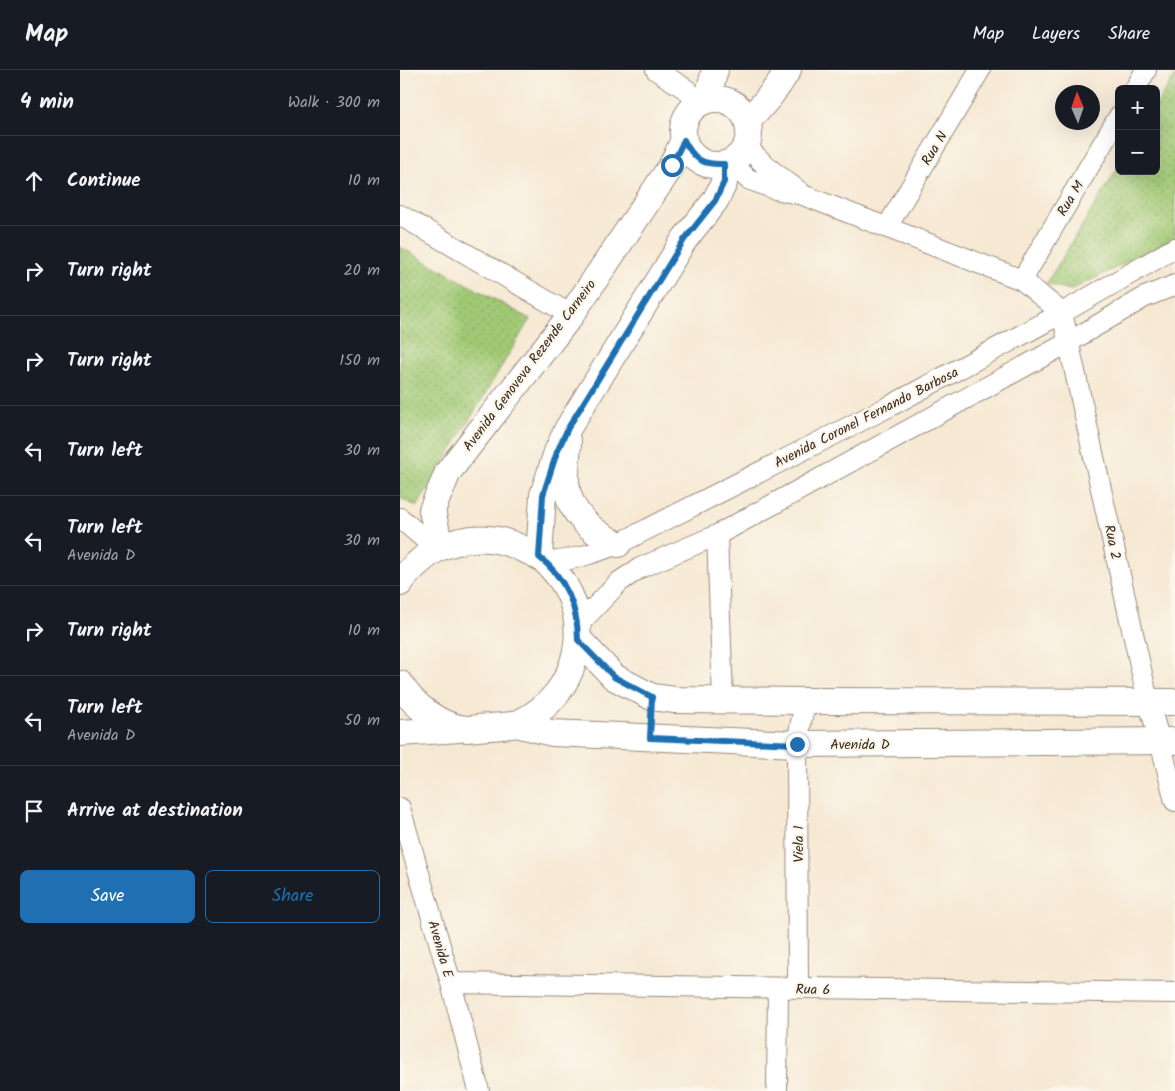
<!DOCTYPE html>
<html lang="en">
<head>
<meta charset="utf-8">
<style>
  :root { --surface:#171b24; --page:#20242c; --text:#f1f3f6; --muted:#9ea1a6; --line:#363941; --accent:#1f6fb2 }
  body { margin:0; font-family:Kalam,sans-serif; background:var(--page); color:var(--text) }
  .controls { position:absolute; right:15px; top:15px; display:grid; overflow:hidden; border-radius:8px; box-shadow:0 5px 20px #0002 }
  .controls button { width:45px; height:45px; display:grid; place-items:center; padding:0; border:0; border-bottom:1px solid var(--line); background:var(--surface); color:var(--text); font:25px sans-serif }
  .compass { position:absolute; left:655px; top:15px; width:45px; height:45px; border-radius:50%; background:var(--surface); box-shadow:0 5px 20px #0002; rotate:358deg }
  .stop { position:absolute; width:15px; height:15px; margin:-11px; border:4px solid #1f6fb2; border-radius:50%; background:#fff }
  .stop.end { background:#1f6fb2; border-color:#fff; box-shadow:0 1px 5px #0008 }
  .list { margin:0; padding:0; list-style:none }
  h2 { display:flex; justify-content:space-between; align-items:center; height:65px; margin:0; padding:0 20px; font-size:21px }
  h2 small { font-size:16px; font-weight:400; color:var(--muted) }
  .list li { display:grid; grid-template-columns:32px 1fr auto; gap:15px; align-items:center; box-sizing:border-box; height:90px; padding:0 20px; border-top:1px solid var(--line) }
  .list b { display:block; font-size:19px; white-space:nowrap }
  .list p { margin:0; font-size:16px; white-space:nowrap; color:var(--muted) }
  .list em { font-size:16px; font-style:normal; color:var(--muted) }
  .actions { display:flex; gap:10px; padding:15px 20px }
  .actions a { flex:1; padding:11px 0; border:1px solid var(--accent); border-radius:8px; text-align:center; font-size:18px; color:var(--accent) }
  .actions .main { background:var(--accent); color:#fff }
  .icon { flex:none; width:28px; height:28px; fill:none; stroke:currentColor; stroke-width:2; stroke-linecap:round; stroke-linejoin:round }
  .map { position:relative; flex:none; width:775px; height:1021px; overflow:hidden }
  header { display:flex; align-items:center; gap:30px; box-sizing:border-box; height:70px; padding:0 25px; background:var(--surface); border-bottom:1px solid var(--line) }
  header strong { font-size:24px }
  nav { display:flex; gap:28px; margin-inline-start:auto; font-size:18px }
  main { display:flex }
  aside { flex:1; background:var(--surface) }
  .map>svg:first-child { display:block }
</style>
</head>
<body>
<header>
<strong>Map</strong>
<nav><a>Map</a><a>Layers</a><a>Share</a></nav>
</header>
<main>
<aside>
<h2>4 min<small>Walk · 300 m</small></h2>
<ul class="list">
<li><svg class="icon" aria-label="ahead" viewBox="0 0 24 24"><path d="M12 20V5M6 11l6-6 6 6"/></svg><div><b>Continue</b></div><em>10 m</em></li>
<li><svg class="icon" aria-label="right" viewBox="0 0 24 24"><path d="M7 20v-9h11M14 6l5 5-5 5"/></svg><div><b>Turn right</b></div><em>20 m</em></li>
<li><svg class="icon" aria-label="right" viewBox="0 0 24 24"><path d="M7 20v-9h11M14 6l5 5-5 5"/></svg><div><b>Turn right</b></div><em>150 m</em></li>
<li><svg class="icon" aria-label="left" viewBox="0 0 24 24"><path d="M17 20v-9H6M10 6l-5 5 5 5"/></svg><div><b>Turn left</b></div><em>30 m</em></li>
<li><svg class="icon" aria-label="left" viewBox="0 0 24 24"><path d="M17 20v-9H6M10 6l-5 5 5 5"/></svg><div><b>Turn left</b><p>Avenida D</p></div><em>30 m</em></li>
<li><svg class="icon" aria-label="right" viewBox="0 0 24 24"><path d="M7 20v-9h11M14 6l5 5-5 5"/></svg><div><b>Turn right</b></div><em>10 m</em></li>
<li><svg class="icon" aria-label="left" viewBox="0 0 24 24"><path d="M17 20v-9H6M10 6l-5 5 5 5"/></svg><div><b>Turn left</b><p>Avenida D</p></div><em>50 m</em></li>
<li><svg class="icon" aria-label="arrive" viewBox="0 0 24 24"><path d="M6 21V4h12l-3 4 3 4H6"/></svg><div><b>Arrive at destination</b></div></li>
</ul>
<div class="actions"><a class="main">Save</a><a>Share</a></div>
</aside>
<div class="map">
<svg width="775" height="1021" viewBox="0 0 775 1021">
  <defs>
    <pattern id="park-dots" width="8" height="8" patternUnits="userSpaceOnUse" patternTransform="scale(1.25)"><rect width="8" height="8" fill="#a1c975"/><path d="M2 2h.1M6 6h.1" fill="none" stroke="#84a35f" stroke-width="1.8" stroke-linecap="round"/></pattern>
  </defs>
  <rect width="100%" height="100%" fill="#fbf7ec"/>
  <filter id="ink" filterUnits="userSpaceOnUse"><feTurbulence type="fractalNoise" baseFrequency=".02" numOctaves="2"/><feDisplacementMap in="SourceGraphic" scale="10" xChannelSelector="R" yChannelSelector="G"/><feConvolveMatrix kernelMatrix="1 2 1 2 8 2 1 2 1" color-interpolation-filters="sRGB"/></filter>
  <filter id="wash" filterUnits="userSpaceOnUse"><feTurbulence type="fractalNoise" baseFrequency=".0096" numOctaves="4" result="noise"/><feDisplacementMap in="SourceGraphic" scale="20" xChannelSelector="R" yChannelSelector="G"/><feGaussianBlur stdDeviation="1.12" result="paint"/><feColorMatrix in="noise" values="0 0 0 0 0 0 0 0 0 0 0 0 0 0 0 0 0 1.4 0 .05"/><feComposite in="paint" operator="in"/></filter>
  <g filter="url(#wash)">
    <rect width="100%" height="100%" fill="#f6e9d4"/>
    <path fill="url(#park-dots)" stroke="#6e7a4a" d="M 775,5 L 775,168 L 671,220 L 646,214 L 719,96 L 719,101 L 756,101 L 756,35 Z
      M 0,177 L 130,249 L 17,437 L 0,428 Z"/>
  </g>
  <g filter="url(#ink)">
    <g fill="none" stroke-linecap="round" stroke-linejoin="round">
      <defs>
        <path id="minor" d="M 256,0 L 287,20 L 298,34
          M 735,19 L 746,0
          M 346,76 L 367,97 L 400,122
          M 331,92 L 348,109 L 375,119 L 403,125 L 622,210 L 662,243 L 748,631 L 760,671 L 775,731
          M 0,145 L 171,245
          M 487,157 L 580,0
          M 622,210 L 719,46
          M 0,448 L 36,479
          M 317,465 L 323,630
          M 146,492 C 172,491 194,483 218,474 L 492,335 L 662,243 L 775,178
          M 178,555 L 219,512 L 240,498 L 317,465 L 669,272 L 745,227 L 775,215
          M 0,738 L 51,913 L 79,1021
          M 51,913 L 775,923
          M 398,918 L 397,674 L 405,631
          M 377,1021 L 378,918"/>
        <path id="major" d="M283 62a33 33 0 1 1 66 0a33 33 0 1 1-66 0Z
          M 307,30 L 315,0
          M 347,51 C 364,35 376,20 388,0
          M 168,373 C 167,390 163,412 169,427 C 176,449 198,466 218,474
          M 40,477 L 32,440 L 48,402 L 171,245 L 272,95 L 284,70
          M 139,487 L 143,425 L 157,382 L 168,358 L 284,170 L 315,131 L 324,113 L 325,94
          M 0,513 C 8,501 25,485 39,478 C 45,475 53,473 60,471 C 81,466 103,469 123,479 C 128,481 134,484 140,487 C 146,491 151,497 156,503 C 185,538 184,586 158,622 C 148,635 132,648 116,654 C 109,656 98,656 90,657 C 83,657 75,659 67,659 C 40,657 14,636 0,614
          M 178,569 L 214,607 L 252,627 L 275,630 L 405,631 L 775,632
          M 116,654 L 152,663 L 397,674 L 775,671
          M 0,663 L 59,659"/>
      </defs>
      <use href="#minor" stroke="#988a79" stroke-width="22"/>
      <use href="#major" stroke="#988a79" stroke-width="28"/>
      <use href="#minor" stroke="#fff" stroke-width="20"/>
      <use href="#major" stroke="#fff" stroke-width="26"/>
    </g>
  </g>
  <g fill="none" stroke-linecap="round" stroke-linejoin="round" filter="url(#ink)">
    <path stroke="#1f6fb2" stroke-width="6" d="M 272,95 L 284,70 C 294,90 303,95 324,94 L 324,112 L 315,131 L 284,170 L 168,358 L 157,382 L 143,425 L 139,487 C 165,507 178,537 178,570 L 214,607 L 252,627 L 250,668 L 397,674"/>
  </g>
  <g text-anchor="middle" stroke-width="5" stroke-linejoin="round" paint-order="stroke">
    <g font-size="14" fill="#3b2a1e" stroke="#fbf7ec">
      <text transform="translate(534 78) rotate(-59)" y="5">Rua N</text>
      <text transform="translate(670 128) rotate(-59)" y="5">Rua M</text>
      <text transform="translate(129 295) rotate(-53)" y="5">Avenida Genoveva Rezende Carneiro</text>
      <text transform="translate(466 347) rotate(-27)" y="5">Avenida Coronel Fernando Barbosa</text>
      <text transform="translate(713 472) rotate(78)" y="5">Rua 2</text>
      <text x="460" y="679">Avenida D</text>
      <text transform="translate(398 774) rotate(-90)" y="5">Viela 1</text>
      <text transform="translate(41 879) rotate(74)" y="5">Avenida E</text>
      <text transform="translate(413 919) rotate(1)" y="5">Rua 6</text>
    </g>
  </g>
</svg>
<div class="controls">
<button>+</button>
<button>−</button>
</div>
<svg class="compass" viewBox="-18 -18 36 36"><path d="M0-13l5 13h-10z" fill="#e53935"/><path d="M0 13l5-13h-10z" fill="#9ea1a6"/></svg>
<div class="stop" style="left:272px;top:95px"></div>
<div class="stop end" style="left:397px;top:674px"></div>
</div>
</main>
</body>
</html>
